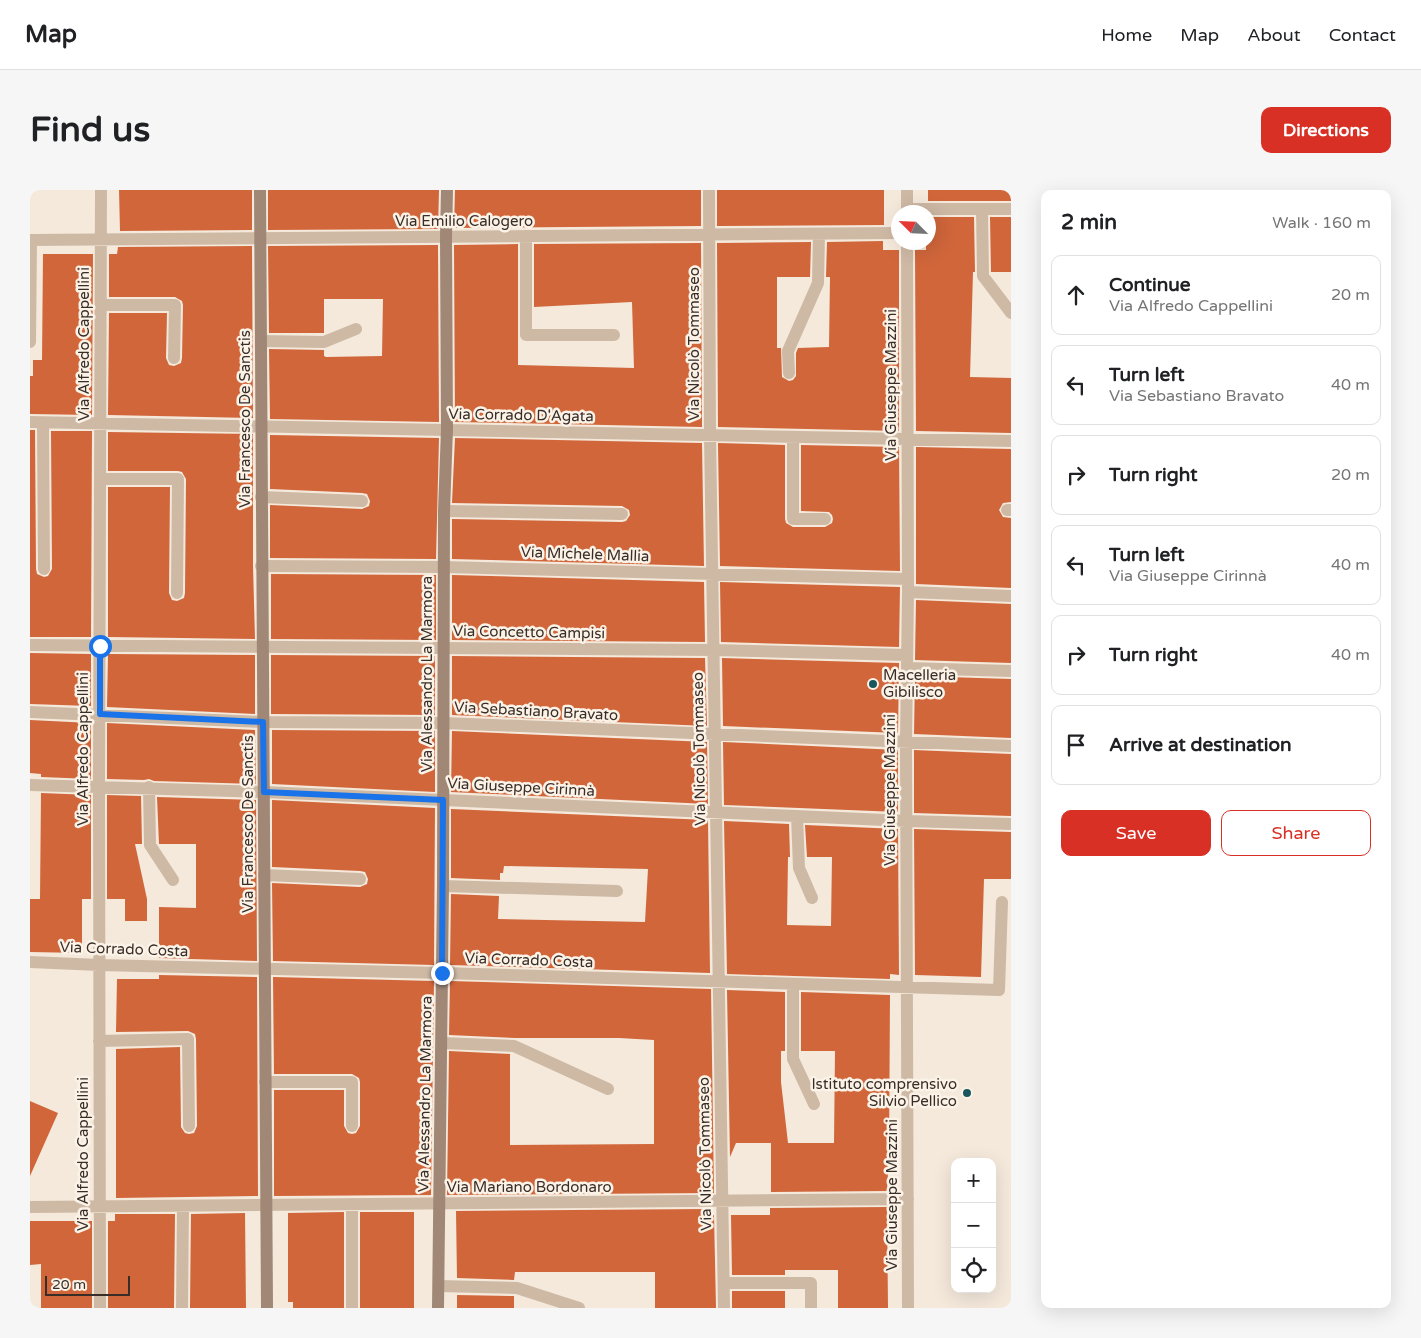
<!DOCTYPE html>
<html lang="en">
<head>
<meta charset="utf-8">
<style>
  :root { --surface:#fff; --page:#f6f6f6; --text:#202124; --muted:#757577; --line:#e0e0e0; --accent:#d93025 }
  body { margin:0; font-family:"Varela Round",sans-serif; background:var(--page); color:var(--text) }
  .controls { position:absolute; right:15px; bottom:15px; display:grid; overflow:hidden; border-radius:10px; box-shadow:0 5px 20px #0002 }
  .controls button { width:45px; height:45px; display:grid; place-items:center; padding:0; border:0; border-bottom:1px solid var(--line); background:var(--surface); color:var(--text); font:25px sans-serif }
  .compass { position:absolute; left:861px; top:15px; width:45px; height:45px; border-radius:50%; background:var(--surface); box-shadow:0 5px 20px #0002; rotate:294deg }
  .scale { position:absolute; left:15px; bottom:12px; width:85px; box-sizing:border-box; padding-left:5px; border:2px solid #392d27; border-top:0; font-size:14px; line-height:18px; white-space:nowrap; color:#392d27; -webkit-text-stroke:4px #fbf3e7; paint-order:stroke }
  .stop { position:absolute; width:15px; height:15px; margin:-11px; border:4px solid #1a73e8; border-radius:50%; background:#fff }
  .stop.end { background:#1a73e8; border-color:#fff; box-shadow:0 1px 5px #0008 }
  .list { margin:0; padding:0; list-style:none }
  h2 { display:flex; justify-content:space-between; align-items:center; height:65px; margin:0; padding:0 20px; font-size:21px }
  h2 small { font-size:16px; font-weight:400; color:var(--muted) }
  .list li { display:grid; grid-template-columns:32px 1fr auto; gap:15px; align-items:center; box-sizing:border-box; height:80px; margin:0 10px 10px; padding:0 10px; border:1px solid var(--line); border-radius:10px }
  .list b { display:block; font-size:19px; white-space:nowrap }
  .list p { margin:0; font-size:16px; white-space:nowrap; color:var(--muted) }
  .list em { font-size:16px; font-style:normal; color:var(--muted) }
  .actions { display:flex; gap:10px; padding:15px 20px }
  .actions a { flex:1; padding:11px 0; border:1px solid var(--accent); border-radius:10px; text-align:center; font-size:18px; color:var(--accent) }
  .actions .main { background:var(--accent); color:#fff }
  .icon { flex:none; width:28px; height:28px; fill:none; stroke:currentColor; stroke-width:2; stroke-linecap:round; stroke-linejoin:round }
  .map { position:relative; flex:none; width:981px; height:1118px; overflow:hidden; border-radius:10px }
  header { display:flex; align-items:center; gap:30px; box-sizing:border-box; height:70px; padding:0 25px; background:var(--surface); border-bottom:1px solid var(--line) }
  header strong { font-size:24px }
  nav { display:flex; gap:28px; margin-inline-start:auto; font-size:18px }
  .intro { display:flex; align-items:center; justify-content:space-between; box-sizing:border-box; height:120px; padding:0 30px }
  h1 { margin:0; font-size:35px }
  .button { padding:12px 22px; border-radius:10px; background:var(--accent); color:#fff; font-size:18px; font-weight:700 }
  main { display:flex; gap:30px; padding:0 30px }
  aside { flex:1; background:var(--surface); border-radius:10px; box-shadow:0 5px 20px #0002 }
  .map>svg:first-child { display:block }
</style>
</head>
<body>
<header>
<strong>Map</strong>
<nav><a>Home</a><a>Map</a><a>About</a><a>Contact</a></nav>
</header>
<div class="intro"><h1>Find us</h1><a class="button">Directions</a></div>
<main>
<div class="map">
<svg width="981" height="1118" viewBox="0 0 981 1118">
  <rect width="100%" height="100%" fill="#f4e9db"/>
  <path fill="#d1663b" d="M 89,0 L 222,0 L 222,40 L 90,41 Z
    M 238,0 L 409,0 L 408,39 L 238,40 Z
    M 425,0 L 671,0 L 671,36 L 424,38 Z
    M 687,0 L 854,0 L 854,35 L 687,36 Z
    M 898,0 L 981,0 L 981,11 L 898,11 Z
    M 898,27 L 944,27 L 945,82 L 943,82 L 940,187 L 981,188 L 981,243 L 886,241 L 885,60 L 896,60 L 896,52 L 898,52 Z
    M 960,27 L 981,27 L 981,82 L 961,82 Z
    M 853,51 L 853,60 L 869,60 L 869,241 L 688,237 L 687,53 L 781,52 L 780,87 L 747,87 L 747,158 L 751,158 L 752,187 L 759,191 L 763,190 L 766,186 L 766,163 L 768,158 L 799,157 L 800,87 L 796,87 L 797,52 Z
    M 671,53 L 672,237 L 425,232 L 424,55 L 488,54 L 488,175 L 604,178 L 602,112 L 504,117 L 504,54 Z
    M 408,55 L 409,232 L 240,229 L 239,159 L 294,160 L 294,166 L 296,167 L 352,166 L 353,109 L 294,109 L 294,143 L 239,143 L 238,56 Z
    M 222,56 L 223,228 L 78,225 L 79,123 L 137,123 L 136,168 L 139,175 L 144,176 L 151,173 L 152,168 L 153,115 L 152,111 L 145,107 L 79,107 L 79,64 L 87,64 L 88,57 Z
    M 13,64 L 63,64 L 62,225 L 0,224 L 0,186 L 3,186 L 3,170 L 12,170 Z
    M 0,240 L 5,240 L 6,379 L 7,384 L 14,387 L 18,386 L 22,379 L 21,241 L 62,241 L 61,447 L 0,447 Z
    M 78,242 L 223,244 L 223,376 L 225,449 L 78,447 L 78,297 L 140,297 L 139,403 L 142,410 L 147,411 L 154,408 L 155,403 L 156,289 L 152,282 L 148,281 L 78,281 Z
    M 240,245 L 409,248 L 406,369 L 240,368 L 240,315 L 332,319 L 339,316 L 340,311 L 337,304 L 332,303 L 240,299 Z
    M 425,248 L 672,253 L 674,376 L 422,369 L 422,329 L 592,332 L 596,331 L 600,325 L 599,320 L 592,316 L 422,313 Z
    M 688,253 L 755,255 L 755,329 L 756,333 L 763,337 L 795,337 L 802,333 L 803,329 L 802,325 L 799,322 L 771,321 L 771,255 L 869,257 L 870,381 L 690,376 Z
    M 886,257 L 981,259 L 981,312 L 973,313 L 969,320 L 973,327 L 981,328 L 981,398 L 886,394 Z
    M 241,384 L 406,385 L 406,450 L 241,449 Z
    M 422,385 L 674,392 L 675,452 L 422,450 Z
    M 690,392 L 870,397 L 869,457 L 691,452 Z
    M 886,410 L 981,414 L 981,473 L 885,470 Z
    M 0,463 L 61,464 L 61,516 L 0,514 Z
    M 78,464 L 225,465 L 225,524 L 77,517 Z
    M 241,465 L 405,466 L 405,525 L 241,524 Z
    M 422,466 L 675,468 L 677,536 L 422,525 Z
    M 692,468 L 869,473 L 868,543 L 693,536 Z
    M 885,486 L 981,489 L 981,548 L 884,544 Z
    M 0,530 L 61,533 L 61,589 L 11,587 L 11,584 L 0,583 Z
    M 77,533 L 225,540 L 226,594 L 124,591 L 119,589 L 114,590 L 77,589 Z
    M 242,540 L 405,541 L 405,602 L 242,594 Z
    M 422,541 L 677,552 L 678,614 L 421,602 Z
    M 693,552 L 868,560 L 868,622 L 694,615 Z
    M 884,560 L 981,564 L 981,626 L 884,623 Z
    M 11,603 L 61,605 L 61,709 L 52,709 L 52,763 L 0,762 L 0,709 L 10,709 Z
    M 77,605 L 111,606 L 112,654 L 105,654 L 117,709 L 117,731 L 95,731 L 95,709 L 77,709 Z
    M 127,607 L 226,610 L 227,771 L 129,768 L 129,717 L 166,718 L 166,654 L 129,654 Z
    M 242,610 L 405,618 L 404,775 L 243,771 L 242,693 L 330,697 L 337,694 L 338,689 L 335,682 L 330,681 L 242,677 Z
    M 421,619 L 678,630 L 680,783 L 420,775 L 421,704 L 469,706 L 468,729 L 615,732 L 618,679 L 474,676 L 473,683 L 470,683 L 470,690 L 421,688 Z
    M 694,631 L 759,634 L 760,667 L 758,667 L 757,735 L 801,736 L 802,667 L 777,667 L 775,635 L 868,639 L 869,785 L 860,784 L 860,789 L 697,784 Z
    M 884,639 L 981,642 L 981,689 L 954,689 L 951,787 L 885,785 Z
    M 129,785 L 227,787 L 228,1006 L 86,1008 L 86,859 L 150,857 L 151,937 L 155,943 L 159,944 L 164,943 L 167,936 L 166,849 L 165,844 L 158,841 L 86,842 L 87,789 L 129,789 Z
    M 243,787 L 404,791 L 401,1005 L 244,1006 L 244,900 L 314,900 L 314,936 L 318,943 L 322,944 L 326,943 L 330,936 L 330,892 L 329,888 L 322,884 L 244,884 Z
    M 420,791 L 681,799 L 684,1003 L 417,1005 L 419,861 L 480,864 L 480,955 L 624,954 L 624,850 L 589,848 L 486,848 L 419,845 Z
    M 697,800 L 755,802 L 755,861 L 751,861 L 751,892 L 758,953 L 804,953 L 805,861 L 771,861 L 771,802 L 860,805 L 859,965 L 857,1001 L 741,1002 L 741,953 L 706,953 L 700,967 Z
    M 0,911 L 28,923 L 0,986 Z
    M 857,1017 L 858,1118 L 808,1118 L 808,1080 L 755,1080 L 755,1085 L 702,1085 L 701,1025 L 740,1025 L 740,1018 Z
    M 677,1019 L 674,1025 L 684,1025 L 686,1118 L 625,1118 L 625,1082 L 485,1082 L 484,1090 L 427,1088 L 426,1021 Z
    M 314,1022 L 314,1118 L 263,1118 L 263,1112 L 258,1112 L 258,1023 Z
    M 330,1022 L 384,1022 L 384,1118 L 330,1118 Z
    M 215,1023 L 216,1118 L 160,1118 L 161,1024 Z
    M 85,1024 L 145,1024 L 144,1118 L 78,1118 L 78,1031 L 85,1031 Z
    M 0,1031 L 62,1031 L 62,1118 L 11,1118 L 11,1074 L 0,1075 Z
    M 702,1101 L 755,1101 L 755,1118 L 702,1118 Z
    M 427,1105 L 484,1106 L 484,1118 L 427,1118 Z"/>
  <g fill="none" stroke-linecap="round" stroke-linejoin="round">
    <path stroke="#ceb9a5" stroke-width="12" d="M 413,696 L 587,701
      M 694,1093 L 781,1093 L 781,1118
      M 409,1096 L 487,1098 L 549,1118"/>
    <path stroke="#ceb9a5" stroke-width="12" d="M 679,0 L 680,245 L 694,1118
      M 877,19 L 981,19
      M 952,19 L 953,86 L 981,123
      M 877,22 L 877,0
      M 496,46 L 496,145 L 584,145
      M 0,50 L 868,43
      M 877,52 L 878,402 L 876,553 L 878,1118
      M 71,115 L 145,115 L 144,168
      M 231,151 L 294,152 L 326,139
      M 0,152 L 1,50
      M 759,183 L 758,161 L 788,93 L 789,44
      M 0,232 L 981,251
      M 13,233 L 14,379
      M 763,247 L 763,329 L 795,329
      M 70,289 L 148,289 L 147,403
      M 231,307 L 332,311
      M 977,320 L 981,320
      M 414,321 L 592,324
      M 231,376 L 414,377 L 878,389
      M 878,402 L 981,406
      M 0,455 L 684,460 L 877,465
      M 877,478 L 981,481
      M 0,522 L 233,532 L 414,533 L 981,556
      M 0,595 L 234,602 L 877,631 L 981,634
      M 119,597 L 120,655 L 143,690
      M 767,626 L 769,678 L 782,708
      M 234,685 L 330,689
      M 0,772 L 69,775 L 412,783 L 969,800 L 972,712
      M 763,795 L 763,869 L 784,914
      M 69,851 L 158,849 L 159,936
      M 412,853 L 484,856 L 578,899
      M 235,892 L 322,892 L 322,936
      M 0,1017 L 878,1009
      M 70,1118 L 69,598 L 71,0
      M 152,1118 L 153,1016
      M 322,1118 L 322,1014"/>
    <path stroke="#a18876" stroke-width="12" d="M 230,0 L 237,1118
      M 408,1118 L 413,696 L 414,321 L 417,239 L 416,47 L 417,0"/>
  </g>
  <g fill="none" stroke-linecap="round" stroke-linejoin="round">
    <path stroke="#1a73e8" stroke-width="6" d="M 70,456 L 70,524 L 233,532 L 234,602 L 413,610 L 412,783"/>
  </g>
  <g fill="#18575e" stroke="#fbf3e7" stroke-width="2">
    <circle cx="843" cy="494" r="5"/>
    <circle cx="937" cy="903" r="5"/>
  </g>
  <g text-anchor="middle" stroke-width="5" stroke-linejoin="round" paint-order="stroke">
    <g font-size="15" fill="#392d27" stroke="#fbf3e7">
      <text x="434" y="36">Via Emilio Calogero</text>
      <text transform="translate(54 154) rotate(-90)" y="5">Via Alfredo Cappellini</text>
      <text transform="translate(664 154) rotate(-90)" y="5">Via Nicolò Tommaseo</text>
      <text transform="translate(861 195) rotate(-90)" y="5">Via Giuseppe Mazzini</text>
      <text transform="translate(491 225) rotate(1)" y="5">Via Corrado D'Agata</text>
      <text transform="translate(215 229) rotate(-90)" y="5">Via Francesco De Sanctis</text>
      <text transform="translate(555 364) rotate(2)" y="5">Via Michele Mallia</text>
      <text transform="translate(499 442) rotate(1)" y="5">Via Concetto Campisi</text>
      <text transform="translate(397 484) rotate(-90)" y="5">Via Alessandro La Marmora</text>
      <text transform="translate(506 521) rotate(3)" y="5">Via Sebastiano Bravato</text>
      <text transform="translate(53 559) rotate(-90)" y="5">Via Alfredo Cappellini</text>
      <text transform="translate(669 559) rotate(-91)" y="5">Via Nicolò Tommaseo</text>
      <text transform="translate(491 597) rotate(3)" y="5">Via Giuseppe Cirinnà</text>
      <text transform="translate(860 600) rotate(-90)" y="5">Via Giuseppe Mazzini</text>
      <text transform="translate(218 634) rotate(-90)" y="5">Via Francesco De Sanctis</text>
      <text transform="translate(94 759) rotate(2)" y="5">Via Corrado Costa</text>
      <text transform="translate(499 770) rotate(2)" y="5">Via Corrado Costa</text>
      <text transform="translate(395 904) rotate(-89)" y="5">Via Alessandro La Marmora</text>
      <text transform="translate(53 964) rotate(-90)" y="5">Via Alfredo Cappellini</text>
      <text transform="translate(675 964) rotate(-91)" y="5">Via Nicolò Tommaseo</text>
      <text x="499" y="1002">Via Mariano Bordonaro</text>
      <text transform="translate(862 1005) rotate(-90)" y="5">Via Giuseppe Mazzini</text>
    </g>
    <g font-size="15" fill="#392d27" stroke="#fbf3e7" text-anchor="start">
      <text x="853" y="490">Macelleria<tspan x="853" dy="17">Gibilisco</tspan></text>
      <text x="927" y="899" text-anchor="end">Istituto comprensivo<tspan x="927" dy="17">Silvio Pellico</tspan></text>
    </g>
  </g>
</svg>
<div class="controls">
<button>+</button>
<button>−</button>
<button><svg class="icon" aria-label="locate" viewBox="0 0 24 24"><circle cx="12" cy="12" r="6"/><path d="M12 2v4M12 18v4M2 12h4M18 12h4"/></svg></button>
</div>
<svg class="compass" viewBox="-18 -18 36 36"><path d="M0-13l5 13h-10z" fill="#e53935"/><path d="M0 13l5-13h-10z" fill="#757577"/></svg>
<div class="scale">20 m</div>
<div class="stop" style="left:70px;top:456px"></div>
<div class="stop end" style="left:412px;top:783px"></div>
</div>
<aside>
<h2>2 min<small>Walk · 160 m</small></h2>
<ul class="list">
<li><svg class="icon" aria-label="ahead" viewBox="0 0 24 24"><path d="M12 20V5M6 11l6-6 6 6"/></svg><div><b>Continue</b><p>Via Alfredo Cappellini</p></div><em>20 m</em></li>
<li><svg class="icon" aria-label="left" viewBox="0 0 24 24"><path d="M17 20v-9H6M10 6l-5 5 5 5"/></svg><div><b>Turn left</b><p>Via Sebastiano Bravato</p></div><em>40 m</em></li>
<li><svg class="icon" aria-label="right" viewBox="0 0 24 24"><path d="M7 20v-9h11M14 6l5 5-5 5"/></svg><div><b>Turn right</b></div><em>20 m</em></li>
<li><svg class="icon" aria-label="left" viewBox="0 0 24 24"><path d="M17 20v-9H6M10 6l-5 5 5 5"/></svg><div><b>Turn left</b><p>Via Giuseppe Cirinnà</p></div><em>40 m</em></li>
<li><svg class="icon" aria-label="right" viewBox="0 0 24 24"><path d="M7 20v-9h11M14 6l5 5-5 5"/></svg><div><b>Turn right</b></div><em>40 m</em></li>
<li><svg class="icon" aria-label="arrive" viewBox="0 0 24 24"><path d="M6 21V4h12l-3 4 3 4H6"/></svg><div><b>Arrive at destination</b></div></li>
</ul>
<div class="actions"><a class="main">Save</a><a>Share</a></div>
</aside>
</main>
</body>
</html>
